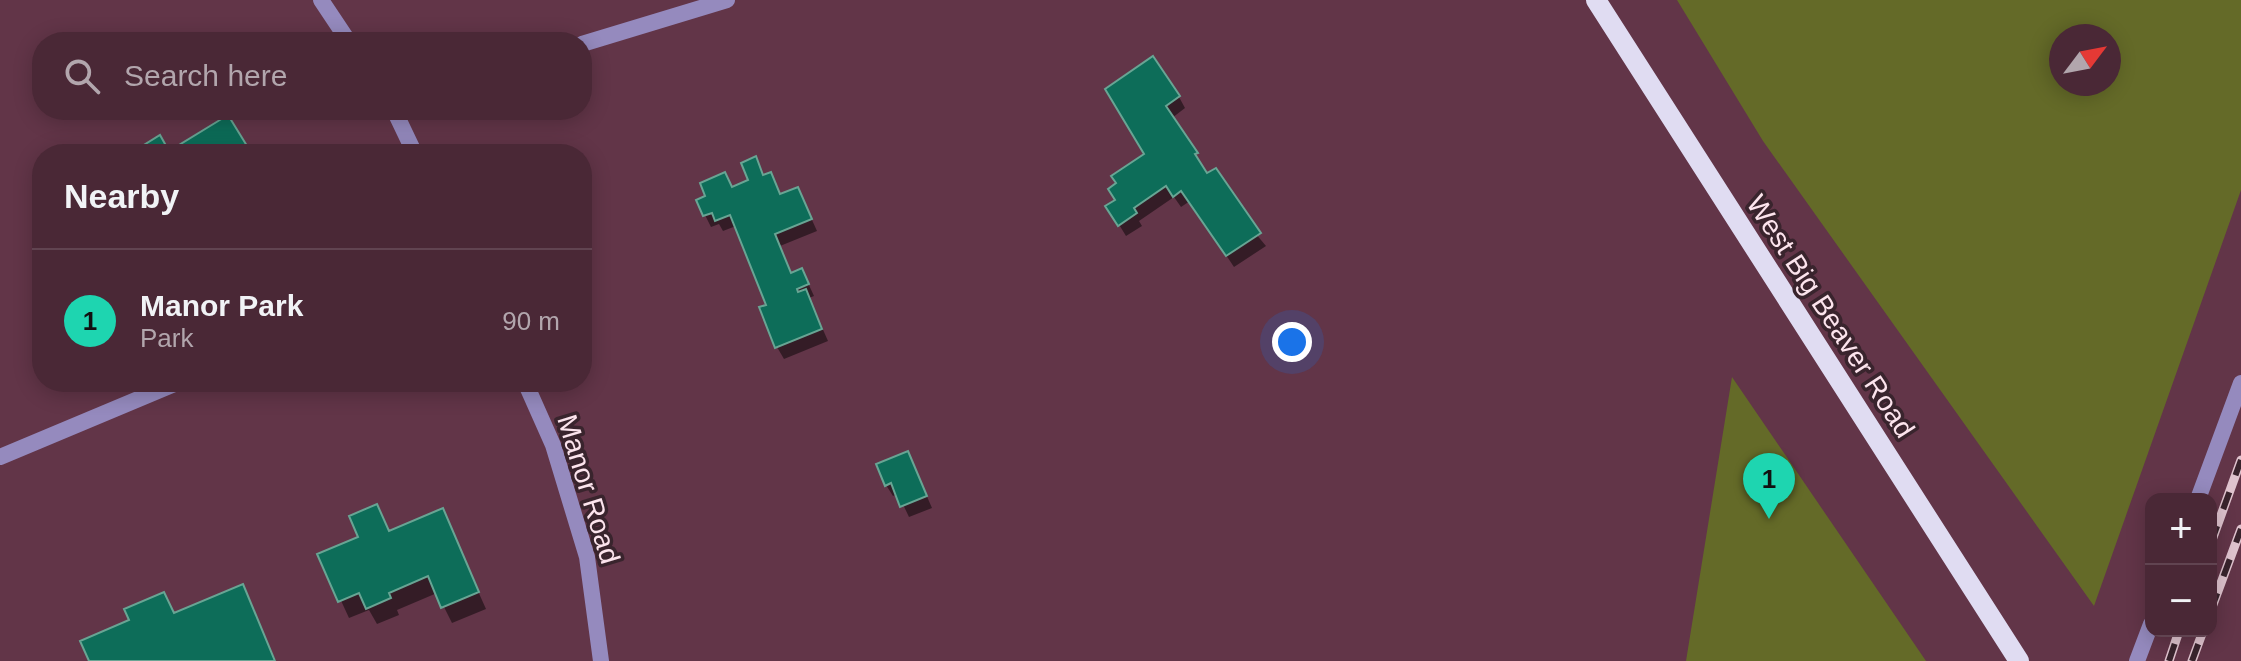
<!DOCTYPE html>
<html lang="en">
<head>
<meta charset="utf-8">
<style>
  :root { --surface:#4a2836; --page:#543442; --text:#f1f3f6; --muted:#b2a6ad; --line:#614451; --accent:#1ed5b0 }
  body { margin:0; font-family:Helvetica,sans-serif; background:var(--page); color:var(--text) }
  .controls { position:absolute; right:24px; bottom:24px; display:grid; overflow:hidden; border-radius:16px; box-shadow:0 4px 20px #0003 }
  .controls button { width:72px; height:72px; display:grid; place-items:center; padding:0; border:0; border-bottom:2px solid var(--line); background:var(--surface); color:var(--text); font:40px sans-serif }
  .compass { position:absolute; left:2049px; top:24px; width:72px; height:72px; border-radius:50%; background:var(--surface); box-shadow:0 4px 20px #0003; rotate:58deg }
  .you { position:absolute; left:1292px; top:342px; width:28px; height:28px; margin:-20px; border:6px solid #fff; border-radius:50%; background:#1a73e8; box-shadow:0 0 0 12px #1a73e833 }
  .badge { display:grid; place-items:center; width:52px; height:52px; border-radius:50%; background:var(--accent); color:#111; font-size:26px; font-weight:700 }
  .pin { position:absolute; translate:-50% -66px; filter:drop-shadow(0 2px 4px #0008) }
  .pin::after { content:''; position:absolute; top:42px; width:28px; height:24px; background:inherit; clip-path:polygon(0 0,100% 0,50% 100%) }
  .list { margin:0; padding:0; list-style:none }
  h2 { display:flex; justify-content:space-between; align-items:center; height:104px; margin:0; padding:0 32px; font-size:34px }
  h2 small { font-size:26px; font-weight:400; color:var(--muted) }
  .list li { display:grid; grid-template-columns:52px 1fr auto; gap:24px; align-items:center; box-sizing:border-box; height:144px; padding:0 32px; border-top:2px solid var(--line) }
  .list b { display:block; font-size:30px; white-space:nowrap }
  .list p { margin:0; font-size:26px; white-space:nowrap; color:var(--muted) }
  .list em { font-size:26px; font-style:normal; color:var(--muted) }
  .icon { flex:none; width:44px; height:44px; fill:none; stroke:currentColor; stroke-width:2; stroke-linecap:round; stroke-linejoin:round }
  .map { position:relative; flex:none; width:2241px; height:661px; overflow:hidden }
  .search { position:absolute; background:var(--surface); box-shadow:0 4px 20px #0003; left:32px; top:32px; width:560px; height:88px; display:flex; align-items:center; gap:20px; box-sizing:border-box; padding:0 28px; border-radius:32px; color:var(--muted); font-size:30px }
  .panel { position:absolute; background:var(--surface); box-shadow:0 4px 20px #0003; left:32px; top:144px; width:560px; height:248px; border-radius:32px }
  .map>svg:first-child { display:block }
</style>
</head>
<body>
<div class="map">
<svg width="2241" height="661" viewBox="0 0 2241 661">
  <rect width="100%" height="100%" fill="#623548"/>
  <path fill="#646a28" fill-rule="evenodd" d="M 1677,0 L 2241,0 L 2241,190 L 2094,606 L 1763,141 ZM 2061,36 L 2109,36 L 2109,84 L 2061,84 Z
    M 1732,377 L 1926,661 L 1686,661 Z"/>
  <path fill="#0007" d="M 1107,90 L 1179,97 L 1185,108 L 1172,118 L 1196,154 L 1200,167 L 1266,246 L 1234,267 L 1190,201 L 1181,207 L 1174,197 L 1139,221 L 1142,226 L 1126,236 L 1115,218 L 1117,201 L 1147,155 Z
    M 228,118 L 250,154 L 134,154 L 159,138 L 168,154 Z
    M 755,159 L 764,177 L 770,174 L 781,196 L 798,189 L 817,231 L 780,246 L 792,275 L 808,283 L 814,296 L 809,298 L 828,341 L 784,359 L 777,347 L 769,306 L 736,226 L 723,231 L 719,224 L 711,227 L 705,215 L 732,189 L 751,182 Z
    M 908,453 L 932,508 L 909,517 L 898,494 L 893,496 L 886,485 Z
    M 376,507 L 390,533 L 442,511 L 486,609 L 452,623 L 437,593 L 397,610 L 399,615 L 377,624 L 369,610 L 349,618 L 320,555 L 360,538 Z
    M 242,587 L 276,661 L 91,661 L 164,595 L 175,615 Z"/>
  <path fill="#0d6d59" stroke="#68a594" stroke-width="2" d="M 1153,56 L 1180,96 L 1166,106 L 1198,153 L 1195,154 L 1207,173 L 1216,168 L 1261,233 L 1226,256 L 1181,191 L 1173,197 L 1166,186 L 1134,208 L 1137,213 L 1118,226 L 1105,206 L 1115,200 L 1108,189 L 1116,183 L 1111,176 L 1144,154 L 1105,89 Z
    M 228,115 L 252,154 L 131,153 L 160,135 L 169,151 Z
    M 756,156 L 763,175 L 771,172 L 780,194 L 798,187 L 812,219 L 775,234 L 791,273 L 802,268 L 809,284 L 797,289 L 798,292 L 806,289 L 822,329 L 775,348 L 759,307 L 766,305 L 730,215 L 715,221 L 712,213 L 703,216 L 696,200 L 705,196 L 700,183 L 725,172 L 732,187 L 748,180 L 741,163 Z
    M 908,451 L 927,496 L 900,507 L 891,483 L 885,486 L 876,464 Z
    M 377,504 L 389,531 L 443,508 L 479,592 L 441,608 L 428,576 L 389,593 L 391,598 L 366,609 L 359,593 L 338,602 L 317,554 L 358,537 L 349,516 Z
    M 243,584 L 275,661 L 89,661 L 80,641 L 129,620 L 124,609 L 164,592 L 174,613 Z"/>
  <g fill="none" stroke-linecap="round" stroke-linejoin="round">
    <path stroke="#958abe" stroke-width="16" d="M 2198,499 L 2241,383
      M 2137,661 L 2151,624"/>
    <path stroke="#958abe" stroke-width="16" d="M 321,0 L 349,42
      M 582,44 L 727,0
      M 394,110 L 415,154
      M 525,382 L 553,445 L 587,557 L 601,661
      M 0,457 L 179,382"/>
    <path stroke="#e0dcf2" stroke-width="20" d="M 1596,0 L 2019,661"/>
    <defs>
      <path id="rail" d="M 2211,543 L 2241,460
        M 2211,610 L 2241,529
        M 2169,661 L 2179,631
        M 2192,661 L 2203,631"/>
    </defs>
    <use href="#rail" stroke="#dfc3ce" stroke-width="9"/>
    <use href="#rail" stroke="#39242d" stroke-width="6" stroke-dasharray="18" stroke-linecap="butt"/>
  </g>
  <g text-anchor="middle" stroke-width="7" stroke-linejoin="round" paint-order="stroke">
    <g font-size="28" fill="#fce4ed" stroke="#39242d">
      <text transform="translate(1831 316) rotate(57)" y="10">West Big Beaver Road</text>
      <text transform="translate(589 489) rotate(73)" y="10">Manor Road</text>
    </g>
  </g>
</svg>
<div class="controls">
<button>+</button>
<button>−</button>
</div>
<svg class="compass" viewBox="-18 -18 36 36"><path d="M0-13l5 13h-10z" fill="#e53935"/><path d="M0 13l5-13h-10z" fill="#b2a6ad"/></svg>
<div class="you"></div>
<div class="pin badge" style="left:1769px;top:519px">1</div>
<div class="search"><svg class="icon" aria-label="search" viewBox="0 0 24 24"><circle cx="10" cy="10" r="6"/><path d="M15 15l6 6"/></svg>Search here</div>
<section class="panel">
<h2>Nearby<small></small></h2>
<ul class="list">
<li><span class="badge">1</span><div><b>Manor Park</b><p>Park</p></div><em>90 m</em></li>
</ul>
</section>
</div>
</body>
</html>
